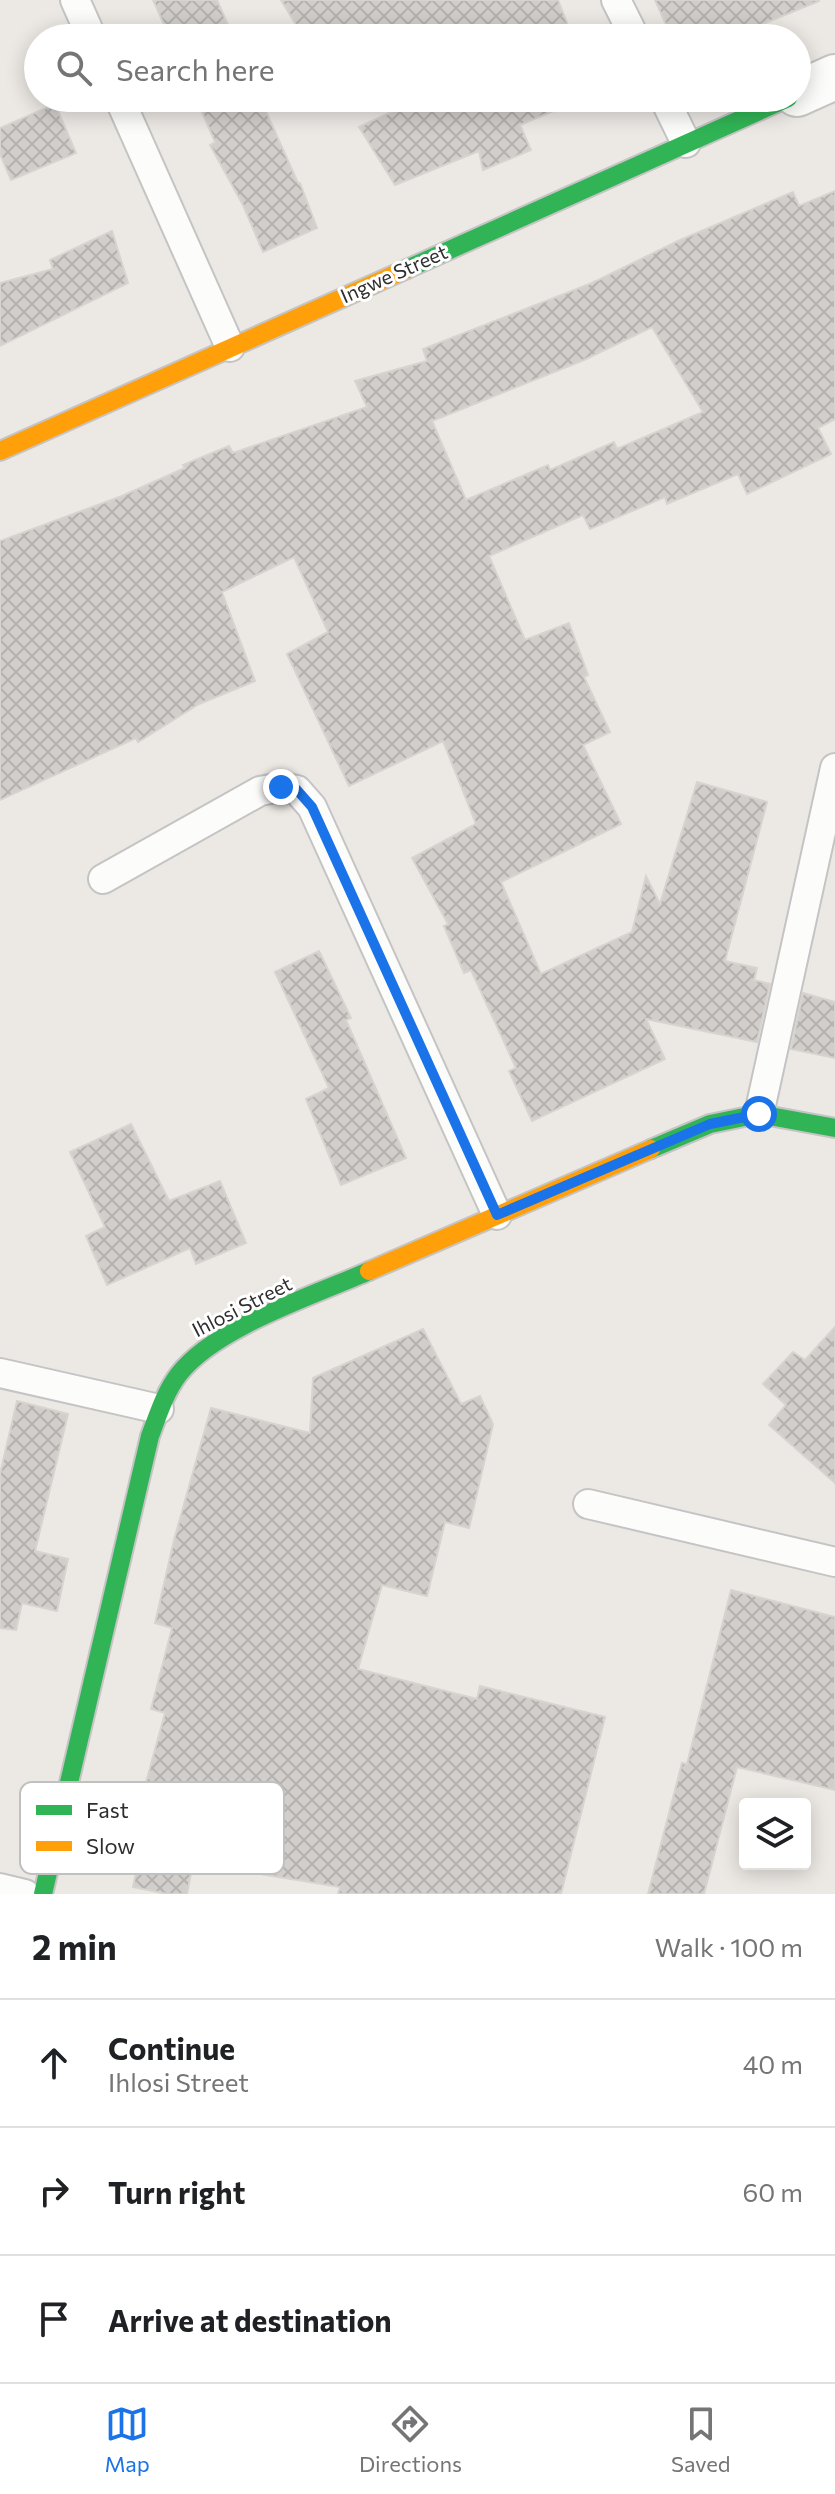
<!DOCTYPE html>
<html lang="en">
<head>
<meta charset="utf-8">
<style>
  :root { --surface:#fff; --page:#f6f6f6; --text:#202124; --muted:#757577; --line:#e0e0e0; --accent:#1a73e8 }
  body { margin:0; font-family:Commissioner,sans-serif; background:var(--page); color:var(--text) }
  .controls { position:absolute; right:24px; bottom:24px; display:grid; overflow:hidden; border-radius:8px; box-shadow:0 4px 20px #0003 }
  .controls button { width:72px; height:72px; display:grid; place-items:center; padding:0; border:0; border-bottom:2px solid var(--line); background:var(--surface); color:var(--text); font:40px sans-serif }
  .stop { position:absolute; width:24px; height:24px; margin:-18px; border:6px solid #1a73e8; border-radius:50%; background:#fff }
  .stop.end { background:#1a73e8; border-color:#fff; box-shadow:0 2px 8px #0008 }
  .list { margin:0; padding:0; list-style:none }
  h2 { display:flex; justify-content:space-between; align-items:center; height:104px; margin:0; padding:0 32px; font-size:34px }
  h2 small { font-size:26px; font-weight:400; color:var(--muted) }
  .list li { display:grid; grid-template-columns:52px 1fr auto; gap:24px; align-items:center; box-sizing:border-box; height:128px; padding:0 32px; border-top:2px solid var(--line) }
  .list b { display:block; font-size:30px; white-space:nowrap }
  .list p { margin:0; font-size:26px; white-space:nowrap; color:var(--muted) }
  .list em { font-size:26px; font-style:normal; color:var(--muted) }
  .icon { flex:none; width:44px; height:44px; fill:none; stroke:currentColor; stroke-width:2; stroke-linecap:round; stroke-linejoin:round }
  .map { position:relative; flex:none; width:835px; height:1894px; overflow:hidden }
  .search { position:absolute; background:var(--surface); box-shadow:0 4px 20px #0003; left:24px; right:24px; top:24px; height:88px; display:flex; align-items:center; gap:20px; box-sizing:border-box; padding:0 28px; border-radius:44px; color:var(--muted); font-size:30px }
  .sheet { height:488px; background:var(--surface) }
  nav { display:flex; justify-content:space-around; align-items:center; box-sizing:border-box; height:112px; border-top:2px solid var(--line); background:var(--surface); font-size:22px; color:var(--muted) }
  nav a { display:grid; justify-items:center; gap:4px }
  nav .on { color:var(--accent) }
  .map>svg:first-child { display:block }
</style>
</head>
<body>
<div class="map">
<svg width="835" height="1894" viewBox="0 0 835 1894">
  <defs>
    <pattern id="building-cross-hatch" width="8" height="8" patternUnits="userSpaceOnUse" patternTransform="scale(2)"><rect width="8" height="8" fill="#d1cecb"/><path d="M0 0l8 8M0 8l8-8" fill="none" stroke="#b4b1af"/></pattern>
  </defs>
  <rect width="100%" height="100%" fill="#ece8e4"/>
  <path fill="url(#building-cross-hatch)" stroke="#d7d4d0" stroke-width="2" fill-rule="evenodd" d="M 153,0 L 217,0 L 234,38 L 170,38 Z
    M 281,0 L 558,0 L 573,38 L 393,38 L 388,26 L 360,38 L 304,38 Z
    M 655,0 L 819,0 L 819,1 L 729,38 L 672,38 Z
    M 196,98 L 260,98 L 298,183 L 300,183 L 317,228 L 263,252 L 243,205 L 210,145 L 215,142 Z
    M 421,98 L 584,98 L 520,125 L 531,150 L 483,170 L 479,151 L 395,185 L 359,127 Z
    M 55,104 L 76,153 L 11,180 L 0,154 L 0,128 Z
    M 835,191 L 835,419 L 818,428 L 831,454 L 747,494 L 738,474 L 667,504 L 665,497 L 590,529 L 583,515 L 489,556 L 525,640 L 569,623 L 588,675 L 584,677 L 610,732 L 583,745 L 621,824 L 501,882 L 541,974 L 632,932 L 646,876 L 660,904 L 697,782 L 767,802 L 725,961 L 757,968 L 754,980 L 770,984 L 757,1042 L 646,1019 L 665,1059 L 532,1121 L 509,1071 L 516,1068 L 471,970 L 464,973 L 444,926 L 448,924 L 412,858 L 476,824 L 443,741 L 349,786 L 287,654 L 328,632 L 294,557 L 222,592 L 255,681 L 199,704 L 138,742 L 136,738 L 0,800 L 0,541 L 122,496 L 185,468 L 183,465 L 229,446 L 233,453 L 367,407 L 355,381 L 427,361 L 423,349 L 592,283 L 678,241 L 793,192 L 799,206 ZM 652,327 L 703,412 L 617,449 L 614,442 L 550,470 L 548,465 L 466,500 L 432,421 L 584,360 Z
    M 112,231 L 128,283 L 0,346 L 0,283 L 53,269 L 50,260 Z
    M 319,951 L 351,1018 L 346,1020 L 406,1158 L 341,1185 L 306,1099 L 329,1088 L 275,972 Z
    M 803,993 L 835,1002 L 835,1058 L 791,1049 Z
    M 131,1124 L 169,1201 L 220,1181 L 246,1243 L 196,1264 L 190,1248 L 107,1285 L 86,1236 L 105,1227 L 70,1152 Z
    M 835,1327 L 835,1483 L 769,1425 L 786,1405 L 763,1384 L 793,1352 L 805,1360 Z
    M 423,1329 L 461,1404 L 480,1396 L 493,1424 L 469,1528 L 445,1522 L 427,1596 L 382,1585 L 358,1669 L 477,1699 L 480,1686 L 605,1717 L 561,1894 L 338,1894 L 340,1887 L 193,1863 L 187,1894 L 167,1894 L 133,1887 L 151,1800 L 142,1797 L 165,1713 L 151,1709 L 172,1628 L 155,1623 L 174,1540 L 211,1408 L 310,1433 L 313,1378 Z
    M 17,1401 L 68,1414 L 35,1551 L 68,1559 L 57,1611 L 22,1603 L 16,1630 L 0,1628 L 0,1474 Z
    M 731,1590 L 835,1617 L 835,1790 L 737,1767 L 704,1894 L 648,1894 L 682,1763 L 687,1764 Z"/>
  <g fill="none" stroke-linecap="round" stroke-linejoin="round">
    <defs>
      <path id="lane" d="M 75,0 L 92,38
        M 616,0 L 635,38
        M 119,98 L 230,347
        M 664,98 L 686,143
        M 103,879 L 260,791 L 281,787 L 297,790 L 312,807 L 497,1215
        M 759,1114 L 835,768
        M 0,1373 L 159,1409
        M 588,1504 L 835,1562
        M 0,1888 L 25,1894"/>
      <path id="street" d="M 797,94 L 835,77"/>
      <path id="fast" d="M 407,269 L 788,98
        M 651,1149 L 710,1124 L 759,1114 L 835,1128
        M 43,1894 L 150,1436 C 158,1415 165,1392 179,1374 C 215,1327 315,1295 369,1271"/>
      <path id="slow" d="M 0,451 L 407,269
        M 369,1271 L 651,1149"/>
    </defs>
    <use href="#lane" stroke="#c5c4c5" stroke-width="32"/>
    <use href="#street" stroke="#c5c4c5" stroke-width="48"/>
    <use href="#fast" stroke="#c5c4c5" stroke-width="22"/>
    <use href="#slow" stroke="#c5c4c5" stroke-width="22"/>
    <use href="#lane" stroke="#fcfcfb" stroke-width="28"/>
    <use href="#street" stroke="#fcfcfb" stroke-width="44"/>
    <use href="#fast" stroke="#30b455" stroke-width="18"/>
    <use href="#slow" stroke="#ff9f0a" stroke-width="18"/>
  </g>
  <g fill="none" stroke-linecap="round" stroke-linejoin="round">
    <path stroke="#1a73e8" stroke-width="10" d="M 281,787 L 297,790 L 312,807 L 497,1215 L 710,1124 L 759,1114"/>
  </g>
  <g text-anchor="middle" stroke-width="6" stroke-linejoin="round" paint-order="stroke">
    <g font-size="20" fill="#2e2e2e" stroke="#fff">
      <text transform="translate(394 274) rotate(-24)" y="7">Ingwe Street</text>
      <text transform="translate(242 1307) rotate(-27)" y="7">Ihlosi Street</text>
    </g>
  </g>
  <rect x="20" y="1782" width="264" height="92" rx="12" fill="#fff" stroke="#c0c0c0" stroke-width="2"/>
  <rect x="36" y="1805" width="36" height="10" fill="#30b455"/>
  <rect x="36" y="1841" width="36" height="10" fill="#ff9f0a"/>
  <g font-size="22" fill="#2e2e2e">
    <text x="86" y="1818">Fast</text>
    <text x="86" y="1854">Slow</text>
  </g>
</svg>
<div class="controls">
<button><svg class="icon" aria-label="layers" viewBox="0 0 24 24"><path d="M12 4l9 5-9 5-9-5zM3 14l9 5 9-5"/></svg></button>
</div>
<div class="stop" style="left:759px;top:1114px"></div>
<div class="stop end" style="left:281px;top:787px"></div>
<div class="search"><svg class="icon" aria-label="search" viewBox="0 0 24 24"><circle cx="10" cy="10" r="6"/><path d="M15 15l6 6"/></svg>Search here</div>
</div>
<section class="sheet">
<h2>2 min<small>Walk · 100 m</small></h2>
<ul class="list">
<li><svg class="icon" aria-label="ahead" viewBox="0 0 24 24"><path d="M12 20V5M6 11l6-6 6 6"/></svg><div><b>Continue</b><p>Ihlosi Street</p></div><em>40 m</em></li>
<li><svg class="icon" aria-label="right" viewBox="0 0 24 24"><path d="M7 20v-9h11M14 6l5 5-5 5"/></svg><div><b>Turn right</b></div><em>60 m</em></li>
<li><svg class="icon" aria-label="arrive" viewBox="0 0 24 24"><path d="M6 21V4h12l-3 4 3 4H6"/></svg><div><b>Arrive at destination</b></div></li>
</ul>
</section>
<nav>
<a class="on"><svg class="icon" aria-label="map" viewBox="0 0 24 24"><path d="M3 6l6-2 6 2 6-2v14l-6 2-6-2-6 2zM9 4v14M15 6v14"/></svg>Map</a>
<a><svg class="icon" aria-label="directions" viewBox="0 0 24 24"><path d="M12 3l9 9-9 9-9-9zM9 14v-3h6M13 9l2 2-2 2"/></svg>Directions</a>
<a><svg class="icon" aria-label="saved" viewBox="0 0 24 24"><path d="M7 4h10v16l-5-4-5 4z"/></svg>Saved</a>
</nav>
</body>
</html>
